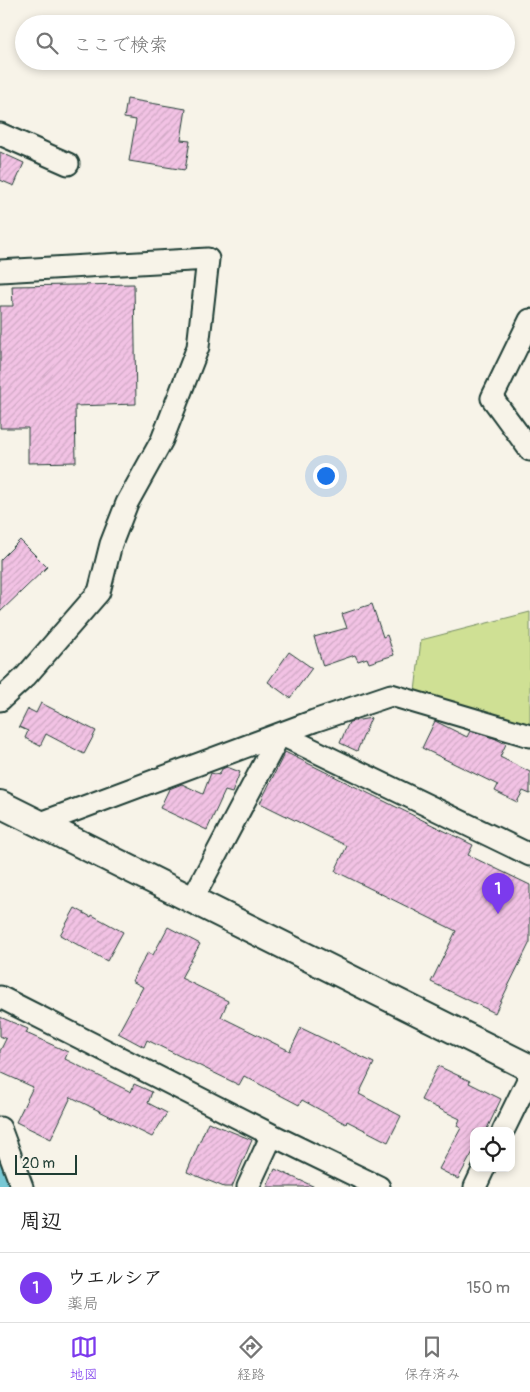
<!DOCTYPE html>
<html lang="ja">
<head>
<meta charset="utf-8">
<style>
  :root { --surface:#fff; --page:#f2f2f2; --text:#222; --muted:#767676; --line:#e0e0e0; --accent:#7c3aed }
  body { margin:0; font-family:Pangolin,"Klee One",sans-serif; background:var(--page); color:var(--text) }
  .controls { position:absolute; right:15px; bottom:15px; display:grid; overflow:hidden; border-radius:10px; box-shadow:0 2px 8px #0003 }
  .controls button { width:45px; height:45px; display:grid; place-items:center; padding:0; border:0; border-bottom:1px solid var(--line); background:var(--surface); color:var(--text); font:25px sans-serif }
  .scale { position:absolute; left:15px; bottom:12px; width:62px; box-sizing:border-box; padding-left:5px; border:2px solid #1f3d34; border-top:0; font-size:14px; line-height:18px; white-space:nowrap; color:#1f3d34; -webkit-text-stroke:4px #f7f3e8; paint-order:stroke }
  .you { position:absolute; left:325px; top:475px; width:18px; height:18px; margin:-12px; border:4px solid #fff; border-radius:50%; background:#1a73e8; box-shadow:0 0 0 8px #1a73e833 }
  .badge { display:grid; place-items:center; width:32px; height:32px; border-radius:50%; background:var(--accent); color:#fff; font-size:16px; font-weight:700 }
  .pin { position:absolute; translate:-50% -41px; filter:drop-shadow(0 1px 2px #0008) }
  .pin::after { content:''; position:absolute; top:26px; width:18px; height:15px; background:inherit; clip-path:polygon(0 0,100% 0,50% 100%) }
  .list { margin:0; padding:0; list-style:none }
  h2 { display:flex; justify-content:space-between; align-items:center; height:65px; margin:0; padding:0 20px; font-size:21px }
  h2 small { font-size:16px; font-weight:400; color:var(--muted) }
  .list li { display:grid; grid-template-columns:32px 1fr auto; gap:15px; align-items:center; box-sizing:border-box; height:70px; padding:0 20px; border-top:1px solid var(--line) }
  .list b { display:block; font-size:19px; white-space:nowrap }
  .list p { margin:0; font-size:16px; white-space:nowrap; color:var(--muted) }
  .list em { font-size:16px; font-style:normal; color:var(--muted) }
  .icon { flex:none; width:28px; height:28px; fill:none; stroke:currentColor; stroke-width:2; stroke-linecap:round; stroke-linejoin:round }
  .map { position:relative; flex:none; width:530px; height:1187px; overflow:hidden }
  .search { position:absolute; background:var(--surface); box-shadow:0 2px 8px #0003; left:15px; right:15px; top:15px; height:55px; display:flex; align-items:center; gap:12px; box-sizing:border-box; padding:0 18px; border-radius:28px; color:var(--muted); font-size:19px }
  .sheet { height:135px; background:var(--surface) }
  nav { display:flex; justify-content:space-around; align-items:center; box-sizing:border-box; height:70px; border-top:1px solid var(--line); background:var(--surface); font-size:14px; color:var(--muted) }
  nav a { display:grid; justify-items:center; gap:2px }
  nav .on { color:var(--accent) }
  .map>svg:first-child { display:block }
</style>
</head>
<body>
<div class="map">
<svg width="530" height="1187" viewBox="0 0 530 1187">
  <defs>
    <pattern id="building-hatch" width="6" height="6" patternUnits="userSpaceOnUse" patternTransform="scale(1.25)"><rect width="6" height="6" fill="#f2c2e4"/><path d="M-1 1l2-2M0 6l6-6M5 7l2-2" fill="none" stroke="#cfa8c4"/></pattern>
  </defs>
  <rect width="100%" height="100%" fill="#f7f3e8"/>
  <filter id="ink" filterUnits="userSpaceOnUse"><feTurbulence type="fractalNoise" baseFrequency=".02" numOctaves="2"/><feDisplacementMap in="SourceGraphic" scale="10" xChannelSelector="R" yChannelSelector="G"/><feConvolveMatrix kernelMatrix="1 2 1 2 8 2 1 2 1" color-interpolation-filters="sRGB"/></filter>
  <g filter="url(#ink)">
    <path fill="#cfe094" stroke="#778e64" d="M 530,612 L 530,730 L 414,700 L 421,640 Z"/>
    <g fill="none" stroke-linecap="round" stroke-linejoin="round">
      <path stroke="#78c8d4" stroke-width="38" d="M 0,1170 L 7,1187"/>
    </g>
    <path fill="url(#building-hatch)" stroke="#1f3d34" d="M 127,99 L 186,109 L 181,140 L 190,141 L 185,170 L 129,161 L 136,120 L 124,118 Z
      M 0,152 L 24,163 L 14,186 L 0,180 Z
      M 134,284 L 136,404 L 75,406 L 76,462 L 28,463 L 28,428 L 0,428 L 0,306 L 13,306 L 12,286 Z
      M 20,540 L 47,567 L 0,612 L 0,560 Z
      M 372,604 L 383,637 L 387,635 L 394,655 L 369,663 L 367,658 L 358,661 L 355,655 L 323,666 L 314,637 L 347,628 L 342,614 Z
      M 289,652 L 312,668 L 290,698 L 268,682 Z
      M 41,703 L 96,731 L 84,754 L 46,734 L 40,746 L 25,738 L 28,731 L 19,727 L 28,709 L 36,713 Z
      M 371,718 L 357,751 L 340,743 L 349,722 Z
      M 435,721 L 467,737 L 470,731 L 494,738 L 506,744 L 500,757 L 530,772 L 530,794 L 523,791 L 517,802 L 495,791 L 498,785 L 422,748 Z
      M 285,752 L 473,845 L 468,855 L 530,885 L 530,942 L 495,1013 L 431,982 L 456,931 L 335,871 L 347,846 L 260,803 Z
      M 227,767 L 240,772 L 232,793 L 225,791 L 207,830 L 160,808 L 169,789 L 182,784 L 203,794 L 211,773 L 219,775 L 222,769 Z
      M 75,908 L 91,917 L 92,915 L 123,932 L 107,961 L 60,935 Z
      M 168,927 L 200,944 L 181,978 L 228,1001 L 221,1017 L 290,1051 L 301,1028 L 374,1063 L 359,1094 L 401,1116 L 388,1142 L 347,1121 L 346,1124 L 302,1100 L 299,1105 L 244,1076 L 239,1085 L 147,1040 L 144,1047 L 118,1033 L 143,987 L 132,981 L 148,952 L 153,955 Z
      M 0,1017 L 28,1029 L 26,1033 L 68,1052 L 65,1059 L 131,1092 L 134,1084 L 152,1092 L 148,1103 L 167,1113 L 152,1137 L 71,1097 L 51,1139 L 16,1122 L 33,1087 L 0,1072 L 0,1051 L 6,1039 L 0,1036 Z
      M 438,1066 L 470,1081 L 469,1083 L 501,1099 L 486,1131 L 474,1131 L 474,1150 L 458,1179 L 439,1169 L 461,1128 L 457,1126 L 460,1119 L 421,1100 Z
      M 208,1122 L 252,1140 L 232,1187 L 224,1187 L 187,1172 Z
      M 275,1169 L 315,1187 L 267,1187 Z"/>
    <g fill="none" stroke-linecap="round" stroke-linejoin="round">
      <defs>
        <path id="minor" d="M 0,134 L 68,164
          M 0,271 L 208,259 L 198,347 L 162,440 L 127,503 L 111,544 L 99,592 L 26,676 L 0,700
          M 530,320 L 492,398 L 530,450
          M 41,823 L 314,721 L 391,695 L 530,736
          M 192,900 L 280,734 L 530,855
          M 0,997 L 272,1135 L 379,1187
          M 0,1128 L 22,1187
          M 503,1131 L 530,1076
          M 248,1187 L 272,1135
          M 475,1187 L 484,1168"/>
        <path id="tertiary" d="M 0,804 L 530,1068"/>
      </defs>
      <use href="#minor" stroke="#1f3d34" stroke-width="25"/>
      <use href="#tertiary" stroke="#1f3d34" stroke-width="30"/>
      <use href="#minor" stroke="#f7f3e8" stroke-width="21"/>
      <use href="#tertiary" stroke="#f7f3e8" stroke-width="26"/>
    </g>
  </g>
</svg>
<div class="controls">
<button><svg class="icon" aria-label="locate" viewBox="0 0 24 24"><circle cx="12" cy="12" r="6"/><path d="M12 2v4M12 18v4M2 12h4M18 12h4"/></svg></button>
</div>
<div class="scale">20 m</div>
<div class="you"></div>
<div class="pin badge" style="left:498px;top:914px">1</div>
<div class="search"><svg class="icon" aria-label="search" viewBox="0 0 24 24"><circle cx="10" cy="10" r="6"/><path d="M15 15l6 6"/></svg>ここで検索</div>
</div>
<section class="sheet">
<h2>周辺<small></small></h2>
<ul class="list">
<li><span class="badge">1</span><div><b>ウエルシア</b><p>薬局</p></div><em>150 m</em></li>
</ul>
</section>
<nav>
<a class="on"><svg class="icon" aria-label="map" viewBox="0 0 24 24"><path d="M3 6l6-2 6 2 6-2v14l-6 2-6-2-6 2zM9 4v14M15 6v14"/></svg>地図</a>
<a><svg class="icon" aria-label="directions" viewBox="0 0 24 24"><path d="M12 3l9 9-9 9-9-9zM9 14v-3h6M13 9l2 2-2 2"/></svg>経路</a>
<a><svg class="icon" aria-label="saved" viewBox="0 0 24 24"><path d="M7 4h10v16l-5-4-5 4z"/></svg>保存済み</a>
</nav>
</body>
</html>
